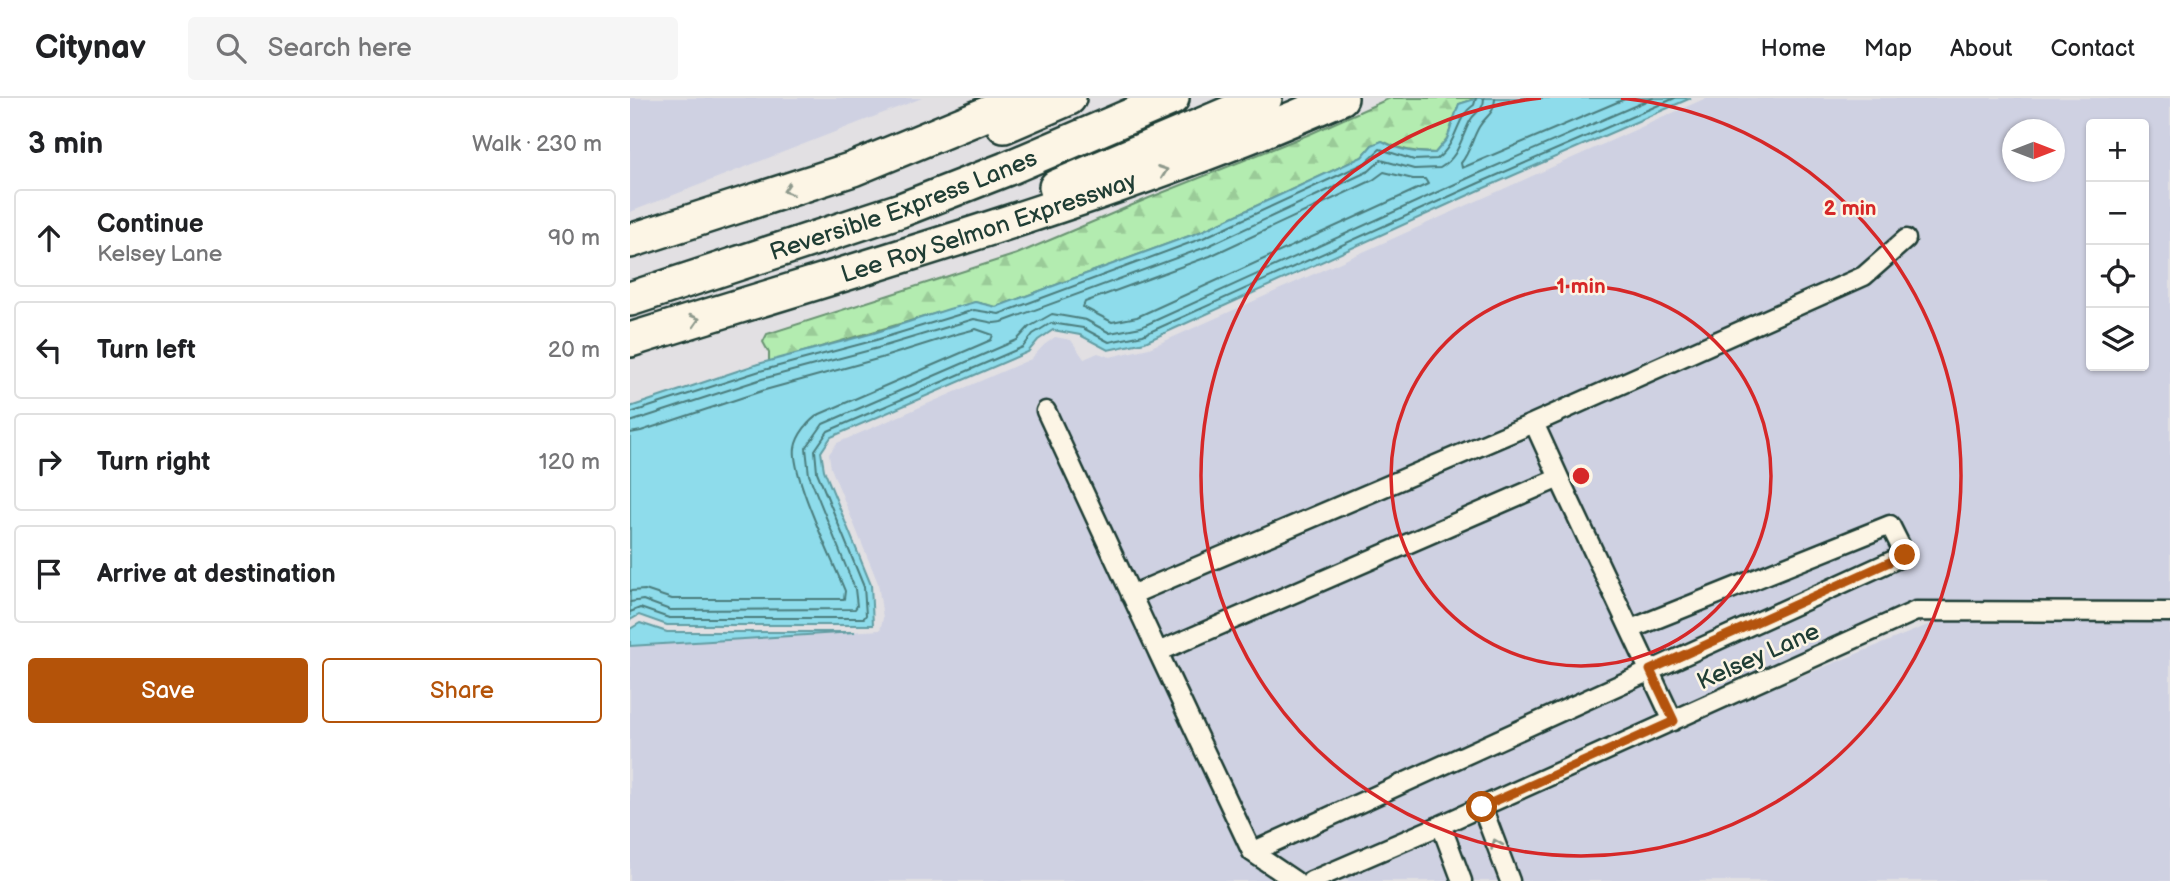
<!DOCTYPE html>
<html lang="en">
<head>
<meta charset="utf-8">
<style>
  :root { --surface:#fff; --page:#f6f6f6; --text:#202124; --muted:#757577; --line:#e0e0e0; --accent:#b45309 }
  body { margin:0; font-family:"Balsamiq Sans",sans-serif; background:var(--page); color:var(--text) }
  .controls { position:absolute; right:21px; top:21px; display:grid; overflow:hidden; border-radius:7px; box-shadow:0 2px 5px #0004 }
  .controls button { width:63px; height:63px; display:grid; place-items:center; padding:0; border:0; border-bottom:2px solid var(--line); background:var(--surface); color:var(--text); font:35px sans-serif }
  .compass { position:absolute; left:1372px; top:21px; width:63px; height:63px; border-radius:50%; background:var(--surface); box-shadow:0 2px 5px #0004; rotate:90deg }
  .stop { position:absolute; width:21px; height:21px; margin:-16px; border:5px solid #b45309; border-radius:50%; background:#fff }
  .stop.end { background:#b45309; border-color:#fff; box-shadow:0 2px 7px #0008 }
  .list { margin:0; padding:0; list-style:none }
  h2 { display:flex; justify-content:space-between; align-items:center; height:91px; margin:0; padding:0 28px; font-size:30px }
  h2 small { font-size:23px; font-weight:400; color:var(--muted) }
  .list li { display:grid; grid-template-columns:46px 1fr auto; gap:21px; align-items:center; box-sizing:border-box; height:98px; margin:0 14px 14px; padding:0 14px; border:2px solid var(--line); border-radius:7px }
  .list b { display:block; font-size:26px; white-space:nowrap }
  .list p { margin:0; font-size:23px; white-space:nowrap; color:var(--muted) }
  .list em { font-size:23px; font-style:normal; color:var(--muted) }
  .actions { display:flex; gap:14px; padding:21px 28px }
  .actions a { flex:1; padding:16px 0; border:2px solid var(--accent); border-radius:7px; text-align:center; font-size:24px; color:var(--accent) }
  .actions .main { background:var(--accent); color:#fff }
  .icon { flex:none; width:38px; height:38px; fill:none; stroke:currentColor; stroke-width:2; stroke-linecap:round; stroke-linejoin:round }
  .map { position:relative; flex:none; width:1540px; height:783px; overflow:hidden }
  header { display:flex; align-items:center; gap:42px; box-sizing:border-box; height:98px; padding:0 35px; background:var(--surface); border-bottom:2px solid var(--line) }
  header strong { font-size:33px }
  nav { display:flex; gap:38px; margin-inline-start:auto; font-size:24px }
  .search { width:490px; height:63px; background:var(--page); display:flex; align-items:center; gap:18px; box-sizing:border-box; padding:0 24px; border-radius:7px; color:var(--muted); font-size:26px }
  main { display:flex }
  aside { flex:1; background:var(--surface) }
  .map>svg:first-child { display:block }
</style>
</head>
<body>
<header>
<strong>Citynav</strong>
<div class="search"><svg class="icon" aria-label="search" viewBox="0 0 24 24"><circle cx="10" cy="10" r="6"/><path d="M15 15l6 6"/></svg>Search here</div>
<nav><a>Home</a><a>Map</a><a>About</a><a>Contact</a></nav>
</header>
<main>
<aside>
<h2>3 min<small>Walk · 230 m</small></h2>
<ul class="list">
<li><svg class="icon" aria-label="ahead" viewBox="0 0 24 24"><path d="M12 20V5M6 11l6-6 6 6"/></svg><div><b>Continue</b><p>Kelsey Lane</p></div><em>90 m</em></li>
<li><svg class="icon" aria-label="left" viewBox="0 0 24 24"><path d="M17 20v-9H6M10 6l-5 5 5 5"/></svg><div><b>Turn left</b></div><em>20 m</em></li>
<li><svg class="icon" aria-label="right" viewBox="0 0 24 24"><path d="M7 20v-9h11M14 6l5 5-5 5"/></svg><div><b>Turn right</b></div><em>120 m</em></li>
<li><svg class="icon" aria-label="arrive" viewBox="0 0 24 24"><path d="M6 21V4h12l-3 4 3 4H6"/></svg><div><b>Arrive at destination</b></div></li>
</ul>
<div class="actions"><a class="main">Save</a><a>Share</a></div>
</aside>
<div class="map">
<svg width="1540" height="783" viewBox="0 0 1540 783">
  <defs>
    <pattern id="forest-firs" width="22" height="20" patternUnits="userSpaceOnUse" patternTransform="scale(1.75)"><rect width="22" height="20" fill="#b3ecb0"/><path d="M5 1l3.5 6h-7zM16 11l3.5 6h-7z" fill="#9acb98"/></pattern>
  </defs>
  <rect width="100%" height="100%" fill="#e2e0e3"/>
  <filter id="ink" filterUnits="userSpaceOnUse"><feTurbulence type="fractalNoise" baseFrequency=".0143" numOctaves="2"/><feDisplacementMap in="SourceGraphic" scale="14" xChannelSelector="R" yChannelSelector="G"/><feConvolveMatrix kernelMatrix="1 2 1 2 8 2 1 2 1" color-interpolation-filters="sRGB"/></filter>
  <g filter="url(#ink)">
    <path fill="#cfd1e2" fill-rule="evenodd" d="M 0,0 L 292,0 L 0,114 Z
      M 1076,0 L 1540,0 L 1540,506 L 1286,505 L 1048,611 L 1032,576 L 1279,464 L 1283,453 L 1269,424 L 1257,420 L 1005,520 L 916,328 L 1238,185 L 1288,141 L 1276,129 L 1229,171 L 900,317 L 506,486 L 421,303 L 404,308 L 610,751 L 618,765 L 621,763 L 649,783 L 0,783 L 0,548 L 250,532 L 253,520 L 248,485 L 201,370 L 199,356 L 207,345 L 401,261 L 414,247 L 425,239 L 441,242 L 454,261 L 468,255 L 480,259 L 519,250 ZM 1461,26 L 1514,26 L 1514,268 L 1461,268 ZM 1382,32 L 1424,32 L 1424,74 L 1382,74 Z
      M 899,336 L 918,376 L 533,543 L 513,501 Z
      M 925,391 L 1008,568 L 627,743 L 540,558 Z
      M 1256,438 L 1263,453 L 1025,561 L 1012,535 Z
      M 1313,521 L 1540,522 L 1540,783 L 890,783 L 863,713 L 1082,614 Z
      M 1015,584 L 1032,619 L 800,723 L 672,778 L 639,755 Z
      M 847,721 L 871,783 L 842,783 L 823,731 Z
      M 806,739 L 822,783 L 702,783 Z"/>
    <path fill="url(#forest-firs)" stroke="#699472" stroke-width="2" d="M 760,0 L 848,0 L 829,6 L 817,41 L 805,55 C 786,55 769,52 752,43 L 742,47 L 732,59 L 570,134 L 366,209 L 345,204 L 139,264 L 139,255 L 133,244 L 137,236 L 387,156 L 519,100 L 680,36 Z"/>
    <path fill="#8edceb" stroke="#629ca2" stroke-width="2" d="M 848,0 L 1061,0 L 852,91 L 515,244 L 478,252 L 450,237 L 423,232 L 408,242 L 398,254 L 201,339 L 191,354 L 194,372 L 241,487 L 243,527 L 37,527 L 9,517 L 0,522 L 0,309 L 128,266 L 244,235 L 319,211 L 345,204 L 366,209 L 570,134 L 732,59 L 742,47 L 752,43 C 769,53 786,55 805,55 L 817,41 L 829,6 Z
      M 10,525 L 37,534 L 225,534 L 0,548 L 0,531 Z"/>
    <g fill="none" stroke-linecap="round" stroke-linejoin="round">
      <path stroke="#4b7d7d" stroke-width="2" d="M 865,0 C 864,18 856,17 849,29 C 842,41 840,54 831,65 L 832,70 L 997,0
        M 754,74 L 783,81 L 795,81 L 798,86 L 507,219 L 482,224 L 453,209 L 455,204 L 580,158 L 743,82 Z
        M 0,315 L 130,273 L 246,242 L 344,212 L 369,216 L 573,140 L 735,65 L 750,51 L 784,62 L 807,61 C 829,44 825,19 844,7 L 846,0
        M 0,324 L 132,281 L 248,250 L 344,221 L 364,225 L 372,224 L 576,149 L 739,73 L 751,62 L 784,71 L 810,70 C 829,59 831,40 840,23 C 845,13 854,13 854,0
        M 0,335 L 11,333 L 135,292 L 251,260 L 327,236 L 346,231 L 363,237 L 361,242 L 190,316 C 179,322 167,337 165,350 C 161,377 203,463 215,493 L 214,501 L 42,501 L 15,492 L 0,493
        M 0,504 L 13,502 L 40,512 L 225,511 L 227,508 L 225,491 L 179,377 L 176,350 L 193,326 L 387,242 L 399,229 L 422,216 L 456,222 L 480,235 L 511,229 L 845,77 L 1023,0
        M 0,514 L 10,510 L 39,520 L 234,520 L 236,517 L 234,489 L 187,374 L 185,352 L 198,333 L 393,249 L 403,236 L 421,225 L 453,230 L 479,244 L 513,237 L 849,85 L 1045,0"/>
      <defs>
        <path id="street" d="M 416,313 L 528,554
          M 904,325 L 1234,178 L 1276,141
          M 501,497 L 904,325 L 929,380
          M 852,709 L 880,783
          M 811,727 L 832,783
          M 622,754 L 1275,457 L 1260,427 L 1001,531
          M 665,783 L 622,754 L 528,554 L 929,380 L 1043,623
          M 681,783 L 811,727 L 1286,513 L 1540,514"/>
        <g id="highway">
          <path d="M 374,28 L 439,0"/>
          <path d="M 426,89 L 635,0"/>
          <path d="M 0,143 L 223,71 L 395,0"/>
          <path id="s1" d="M 0,201 L 271,112 L 376,71 L 542,0"/>
          <path id="s2" d="M 0,242 C 239,167 481,101 711,0"/>
        </g>
      </defs>
      <use href="#street" stroke="#1f3d34" stroke-width="23"/>
      <use href="#highway" stroke="#1f3d34" stroke-width="38"/>
      <use href="#street" stroke="#fcf5e5" stroke-width="18"/>
      <use href="#highway" stroke="#fcf5e5" stroke-width="33"/>
    </g>
    <defs><path id="oneway-chevron" d="M-2-3.5L2.5 0L-2 3.5" fill="none" stroke-width="1.6" stroke-linecap="round" stroke-linejoin="round" transform="scale(1.75)"/></defs>
    <g stroke="#8e998c">
      <use href="#oneway-chevron" transform="translate(533 73) rotate(-20)"/>
      <use href="#oneway-chevron" transform="translate(158 92) rotate(162)"/>
      <use href="#oneway-chevron" transform="translate(65 222) rotate(-17)"/>
      <use href="#oneway-chevron" transform="translate(866 746) rotate(-111)"/>
    </g>
  </g>
  <g fill="none" stroke-linecap="round" stroke-linejoin="round" filter="url(#ink)">
    <path stroke="#b45309" stroke-width="9" d="M 852,709 L 1044,623 L 1020,572 L 1275,457"/>
  </g>
  <g fill="none" stroke="#d62828" stroke-width="3.5">
    <circle cx="951" cy="378" r="190"/>
    <path d="M991 0A380 380 0 1 1 911 0"/>
  </g>
  <g text-anchor="middle" stroke-width="5" stroke-linejoin="round" paint-order="stroke">
    <g font-size="24" fill="#1f3d34" stroke="#fcf5e5">
      <text dy="8" stroke="none"><textPath href="#s1" startOffset="289">Reversible Express Lanes</textPath></text>
      <text dy="8" stroke="none"><textPath href="#s2" startOffset="376">Lee Roy Selmon Expressway</textPath></text>
      <text transform="translate(1128 558) rotate(-24)" y="8">Kelsey Lane</text>
    </g>
  </g>
  <circle cx="951" cy="378" r="10" fill="#d62828" stroke="#fcf5e5" stroke-width="3.5"/>
  <g font-size="21" text-anchor="middle" font-weight="bold" fill="#d62828" stroke="#fcf5e5" stroke-width="5" stroke-linejoin="round" paint-order="stroke">
    <text x="1220" y="117">2 min</text>
    <text x="951" y="195">1 min</text>
  </g>
</svg>
<div class="controls">
<button>+</button>
<button>−</button>
<button><svg class="icon" aria-label="locate" viewBox="0 0 24 24"><circle cx="12" cy="12" r="6"/><path d="M12 2v4M12 18v4M2 12h4M18 12h4"/></svg></button>
<button><svg class="icon" aria-label="layers" viewBox="0 0 24 24"><path d="M12 4l9 5-9 5-9-5zM3 14l9 5 9-5"/></svg></button>
</div>
<svg class="compass" viewBox="-18 -18 36 36"><path d="M0-13l5 13h-10z" fill="#e53935"/><path d="M0 13l5-13h-10z" fill="#757577"/></svg>
<div class="stop" style="left:852px;top:709px"></div>
<div class="stop end" style="left:1275px;top:457px"></div>
</div>
</main>
</body>
</html>
